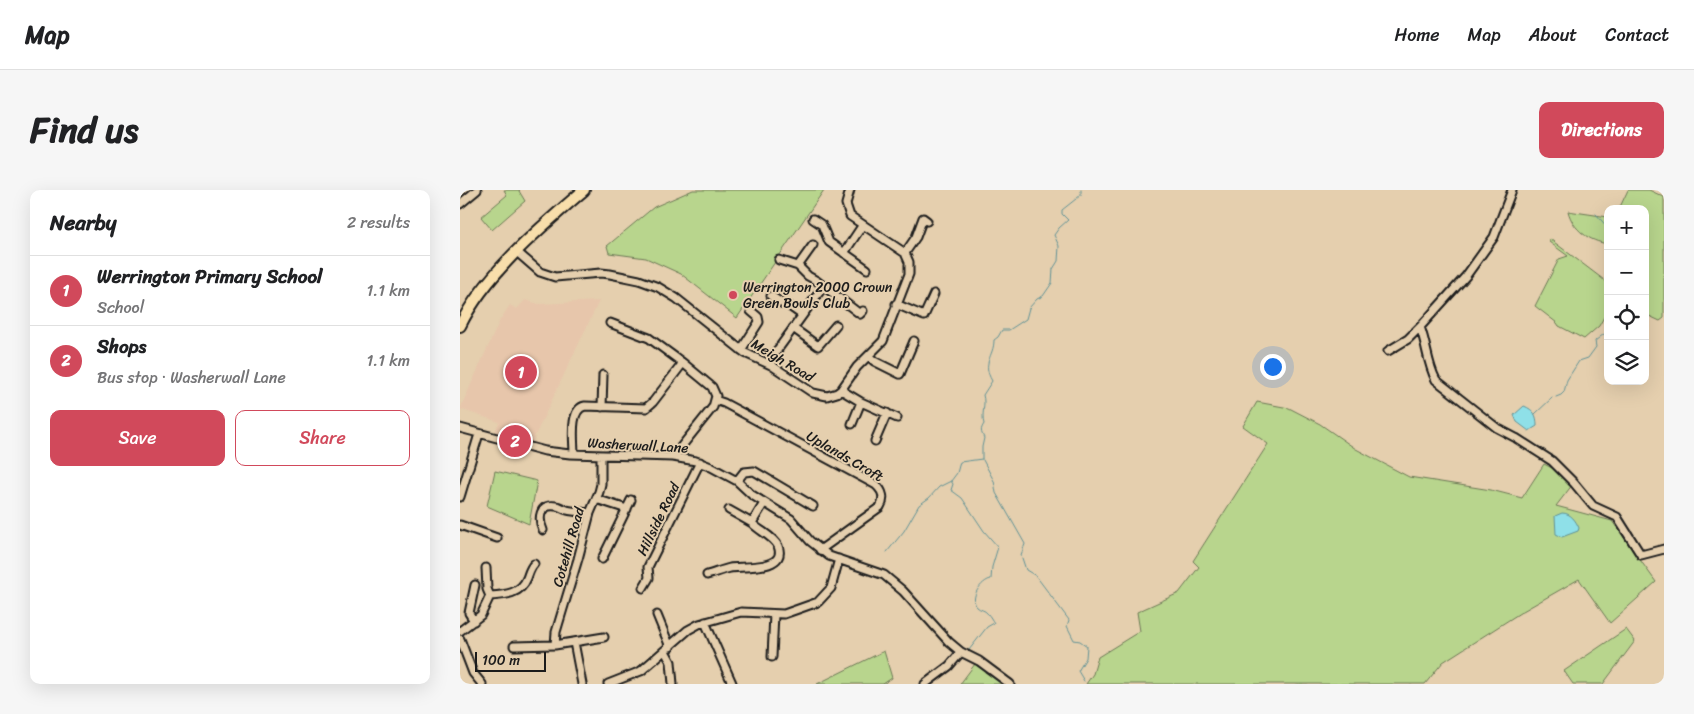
<!DOCTYPE html>
<html lang="en">
<head>
<meta charset="utf-8">
<style>
  :root { --surface:#fff; --page:#f6f6f6; --text:#202124; --muted:#757577; --line:#e0e0e0; --accent:#d1495b }
  body { margin:0; font-family:Sriracha,sans-serif; background:var(--page); color:var(--text) }
  .controls { position:absolute; right:15px; top:15px; display:grid; overflow:hidden; border-radius:10px; box-shadow:0 5px 20px #0002 }
  .controls button { width:45px; height:45px; display:grid; place-items:center; padding:0; border:0; border-bottom:1px solid var(--line); background:var(--surface); color:var(--text); font:25px sans-serif }
  .scale { position:absolute; left:15px; bottom:12px; width:71px; box-sizing:border-box; padding-left:5px; border:2px solid #1c1c1c; border-top:0; font-size:14px; line-height:18px; white-space:nowrap; color:#1c1c1c; -webkit-text-stroke:4px #e5cfae; paint-order:stroke }
  .you { position:absolute; left:812px; top:176px; width:18px; height:18px; margin:-12px; border:4px solid #fff; border-radius:50%; background:#1a73e8; box-shadow:0 0 0 8px #1a73e833 }
  .badge { display:grid; place-items:center; width:32px; height:32px; border-radius:50%; background:var(--accent); color:#fff; font-size:16px; font-weight:700 }
  .pin { position:absolute; translate:-50% -50%; border:2px solid #fff; box-shadow:0 1px 5px #0006 }
  .list { margin:0; padding:0; list-style:none }
  h2 { display:flex; justify-content:space-between; align-items:center; height:65px; margin:0; padding:0 20px; font-size:21px }
  h2 small { font-size:16px; font-weight:400; color:var(--muted) }
  .list li { display:grid; grid-template-columns:32px 1fr auto; gap:15px; align-items:center; box-sizing:border-box; height:70px; padding:0 20px; border-top:1px solid var(--line) }
  .list b { display:block; font-size:19px; white-space:nowrap }
  .list p { margin:0; font-size:16px; white-space:nowrap; color:var(--muted) }
  .list em { font-size:16px; font-style:normal; color:var(--muted) }
  .actions { display:flex; gap:10px; padding:15px 20px }
  .actions a { flex:1; padding:11px 0; border:1px solid var(--accent); border-radius:10px; text-align:center; font-size:18px; color:var(--accent) }
  .actions .main { background:var(--accent); color:#fff }
  .icon { flex:none; width:28px; height:28px; fill:none; stroke:currentColor; stroke-width:2; stroke-linecap:round; stroke-linejoin:round }
  .map { position:relative; flex:none; width:1204px; height:494px; overflow:hidden; border-radius:10px }
  header { display:flex; align-items:center; gap:30px; box-sizing:border-box; height:70px; padding:0 25px; background:var(--surface); border-bottom:1px solid var(--line) }
  header strong { font-size:24px }
  nav { display:flex; gap:28px; margin-inline-start:auto; font-size:18px }
  .intro { display:flex; align-items:center; justify-content:space-between; box-sizing:border-box; height:120px; padding:0 30px }
  h1 { margin:0; font-size:35px }
  .button { padding:12px 22px; border-radius:10px; background:var(--accent); color:#fff; font-size:18px; font-weight:700 }
  main { display:flex; gap:30px; padding:0 30px }
  aside { flex:1; background:var(--surface); border-radius:10px; box-shadow:0 5px 20px #0002 }
  .map>svg:first-child { display:block }
</style>
</head>
<body>
<header>
<strong>Map</strong>
<nav><a>Home</a><a>Map</a><a>About</a><a>Contact</a></nav>
</header>
<div class="intro"><h1>Find us</h1><a class="button">Directions</a></div>
<main>
<aside>
<h2>Nearby<small>2 results</small></h2>
<ul class="list">
<li><span class="badge">1</span><div><b>Werrington Primary School</b><p>School</p></div><em>1.1 km</em></li>
<li><span class="badge">2</span><div><b>Shops</b><p>Bus stop · Washerwall Lane</p></div><em>1.1 km</em></li>
</ul>
<div class="actions"><a class="main">Save</a><a>Share</a></div>
</aside>
<div class="map">
<svg width="1204" height="494" viewBox="0 0 1204 494">
  <rect width="100%" height="100%" fill="#e5cfae"/>
  <filter id="ink" filterUnits="userSpaceOnUse"><feTurbulence type="fractalNoise" baseFrequency=".02" numOctaves="2"/><feDisplacementMap in="SourceGraphic" scale="10" xChannelSelector="R" yChannelSelector="G"/><feConvolveMatrix kernelMatrix="1 2 1 2 8 2 1 2 1" color-interpolation-filters="sRGB"/></filter>
  <g filter="url(#ink)">
    <path fill="#e7c6ab" d="M 65,110 L 79,114 L 139,111 L 71,254 L 34,244 L 39,232 L 0,219 L 40,130 L 50,115 L 57,119 Z"/>
    <path fill="#b8d58d" stroke="#6a7854" d="M 44,0 L 60,0 L 59,1 L 65,11 L 32,40 L 21,27 L 47,5 Z
      M 233,0 L 364,0 L 277,128 L 221,84 L 186,68 L 149,63 L 147,56 L 194,17 Z
      M 1168,0 L 1189,0 L 1204,7 L 1204,128 L 1200,131 L 1185,124 L 1185,19 L 1159,19 Z
      M 1108,21 L 1148,27 L 1148,54 C 1129,51 1113,40 1108,21 Z
      M 1090,49 L 1148,93 L 1148,127 L 1144,127 L 1139,136 L 1124,149 L 1099,136 L 1097,133 L 1075,116 L 1099,69 L 1108,66 L 1089,52 Z
      M 797,212 L 829,218 L 860,234 L 896,259 L 949,287 L 1031,300 L 1062,308 L 1084,274 L 1116,290 L 1096,316 L 1152,331 L 1196,392 L 1150,433 L 1119,389 L 1063,421 L 983,472 L 965,494 L 626,494 L 633,484 L 638,467 L 680,441 L 677,422 L 719,403 L 739,377 L 733,371 L 808,254 L 783,236 Z
      M 35,281 L 77,291 L 69,334 L 27,316 Z
      M 1166,439 L 1175,451 L 1143,494 L 1113,494 L 1104,481 Z
      M 424,461 L 432,488 L 423,494 L 357,494 Z
      M 515,474 L 546,494 L 500,494 Z"/>
    <path fill="#8fe0e8" stroke="#619296" d="M 1064,216 C 1074,220 1077,225 1077,236 L 1069,241 L 1057,232 L 1054,225 Z
      M 1102,323 C 1111,323 1116,331 1119,338 L 1118,341 L 1102,347 L 1096,344 L 1095,326 Z"/>
    <g fill="none" stroke-linecap="round" stroke-linejoin="round">
      <path stroke="#619296" stroke-width="1" d="M 1136,24 L 1148,38
        M 1096,207 L 1101,205 L 1104,202 L 1107,190 L 1119,171 L 1128,168 L 1136,157 L 1135,151 L 1144,144
        M 1075,224 L 1092,208
        M 522,269 L 522,257 L 524,248 C 521,242 520,240 524,234 C 521,224 526,215 523,205 L 532,191 C 521,172 534,167 534,150 L 538,147 L 542,140 L 549,140 L 566,129 L 569,118 L 577,109 L 583,106 L 592,93 L 593,79 L 598,71 L 599,56 L 594,45 L 599,38 L 608,30 L 602,24 L 602,20 L 621,5 L 621,0
        M 523,270 L 534,291 L 536,303 L 565,354 L 561,365 L 566,380 L 576,386 L 609,430 L 607,436 L 614,450 L 620,451 L 627,456 L 626,468 L 618,481 L 624,491
        M 491,291 L 493,294 L 491,300 L 502,308 L 524,341 L 538,357 L 532,377 L 531,389 C 521,391 509,408 517,417 C 520,420 525,420 527,423 C 530,426 532,430 534,433 L 527,437 L 509,460
        M 427,362 L 444,341 L 459,315 L 469,308 L 479,297 L 491,291 L 497,283 L 500,272 L 522,269"/>
      <defs>
        <path id="minor" d="M 0,14 L 17,0
          M 353,29 L 362,35 L 369,52 L 407,79
          M 57,62 L 80,82 L 95,87 L 141,83 L 150,84 L 179,90 L 198,97 L 216,108 L 285,163 L 311,175 L 353,203 L 367,206 L 377,203 L 381,200 L 397,177 L 423,151 L 449,84 L 449,72 L 445,63 L 390,26 L 386,14 L 390,0
          M 384,63 L 402,36
          M 445,63 L 456,47 L 463,28 L 467,31
          M 319,70 L 338,76 L 348,86 L 357,91 L 400,124 L 403,121
          M 338,76 L 353,55
          M 311,106 L 323,114 L 325,113 L 342,125
          M 436,114 L 464,126 L 474,104
          M 150,133 L 189,148 L 223,173
          M 960,137 C 967,155 967,173 976,190 L 1037,238 L 1056,248 L 1092,271 L 1114,293 L 1133,316 L 1157,327 L 1181,365 L 1204,359
          M 333,138 L 358,156 L 376,135
          M 281,160 L 299,132 L 298,127 L 291,121
          M 928,161 L 948,149 L 960,137 L 1006,86 L 1034,47 L 1052,0
          M 409,166 L 414,171 L 440,184 L 454,151
          M 308,173 L 363,97
          M 381,200 L 401,212 L 437,228
          M 255,210 L 264,213 L 416,295 C 423,301 425,309 420,317 L 360,360
          M 142,217 L 143,185
          M 392,234 L 401,212
          M 0,238 L 85,261 L 110,264 L 213,267 L 236,271 L 251,277 L 277,291 L 292,305 L 331,329 L 350,351 L 369,366 L 424,385 L 443,401 L 489,452 L 501,462 L 519,471 L 550,494
          M 415,251 L 427,223
          M 114,264 C 114,251 109,219 125,216 L 186,218 L 193,212 L 223,173 L 252,197 L 256,206 L 253,217 L 213,267
          M 277,291 L 284,282 L 294,281 L 353,316
          M 0,307 L 19,244
          M 136,309 L 167,319
          M 269,320 L 292,333
          M 0,335 L 37,348
          M 83,340 C 78,329 79,313 96,316 C 100,316 103,319 107,320 C 114,322 123,322 130,323
          M 142,369 L 171,310
          M 26,378 L 27,399 L 30,406
          M 247,385 C 254,383 262,380 270,378 C 281,376 328,381 318,356 C 313,346 299,341 292,333 L 304,313
          M 183,398 L 189,388 L 188,377 L 240,272
          M 30,406 C 45,405 61,404 67,388 C 69,383 70,378 74,374
          M 197,425 L 210,457
          M 14,431 L 9,423 L 15,395
          M 245,432 L 272,493
          M 0,441 L 21,425 L 30,406
          M 0,449 L 13,483 L 22,494
          M 114,452 L 122,494
          M 95,455 L 96,442 L 118,369 L 130,323 L 139,302 L 141,294 L 141,265
          M 54,456 L 95,455 L 144,447
          M 205,461 L 211,472 L 213,494
          M 312,467 L 314,424
          M 148,494 L 181,481 L 228,440 L 239,434 L 281,422 L 324,424 L 358,412 L 371,398 L 379,369
          M 465,494 L 489,476 L 501,462"/>
        <path id="highway" d="M 0,136 C 25,84 81,37 124,0"/>
      </defs>
      <use href="#minor" stroke="#1c1c1c" stroke-width="11"/>
      <use href="#highway" stroke="#1c1c1c" stroke-width="14"/>
      <use href="#minor" stroke="#e5cfae" stroke-width="7"/>
      <use href="#highway" stroke="#f8deab" stroke-width="10"/>
    </g>
  </g>
  <circle fill="#d1495b" stroke="#e5cfae" stroke-width="2" cx="273" cy="105" r="5"/>
  <g text-anchor="middle" stroke-width="4" stroke-linejoin="round" paint-order="stroke">
    <g font-size="14" fill="#1c1c1c" stroke="#e5cfae" text-anchor="start">
      <text x="283" y="102">Werrington 2000 Crown<tspan x="283" dy="16">Green Bowls Club</tspan></text>
    </g>
    <g font-size="14" fill="#1c1c1c" stroke="#e5cfae">
      <text transform="translate(323 170) rotate(31)" y="5">Meigh Road</text>
      <text transform="translate(178 255) rotate(3)" y="5">Washerwall Lane</text>
      <text transform="translate(385 266) rotate(30)" y="5">Uplands Croft</text>
      <text transform="translate(198 329) rotate(-64)" y="5">Hillside Road</text>
      <text transform="translate(108 357) rotate(-74)" y="5">Cotehill Road</text>
    </g>
  </g>
</svg>
<div class="controls">
<button>+</button>
<button>−</button>
<button><svg class="icon" aria-label="locate" viewBox="0 0 24 24"><circle cx="12" cy="12" r="6"/><path d="M12 2v4M12 18v4M2 12h4M18 12h4"/></svg></button>
<button><svg class="icon" aria-label="layers" viewBox="0 0 24 24"><path d="M12 4l9 5-9 5-9-5zM3 14l9 5 9-5"/></svg></button>
</div>
<div class="scale">100 m</div>
<div class="you"></div>
<div class="pin badge" style="left:61px;top:182px">1</div>
<div class="pin badge" style="left:55px;top:251px">2</div>
</div>
</main>
</body>
</html>
